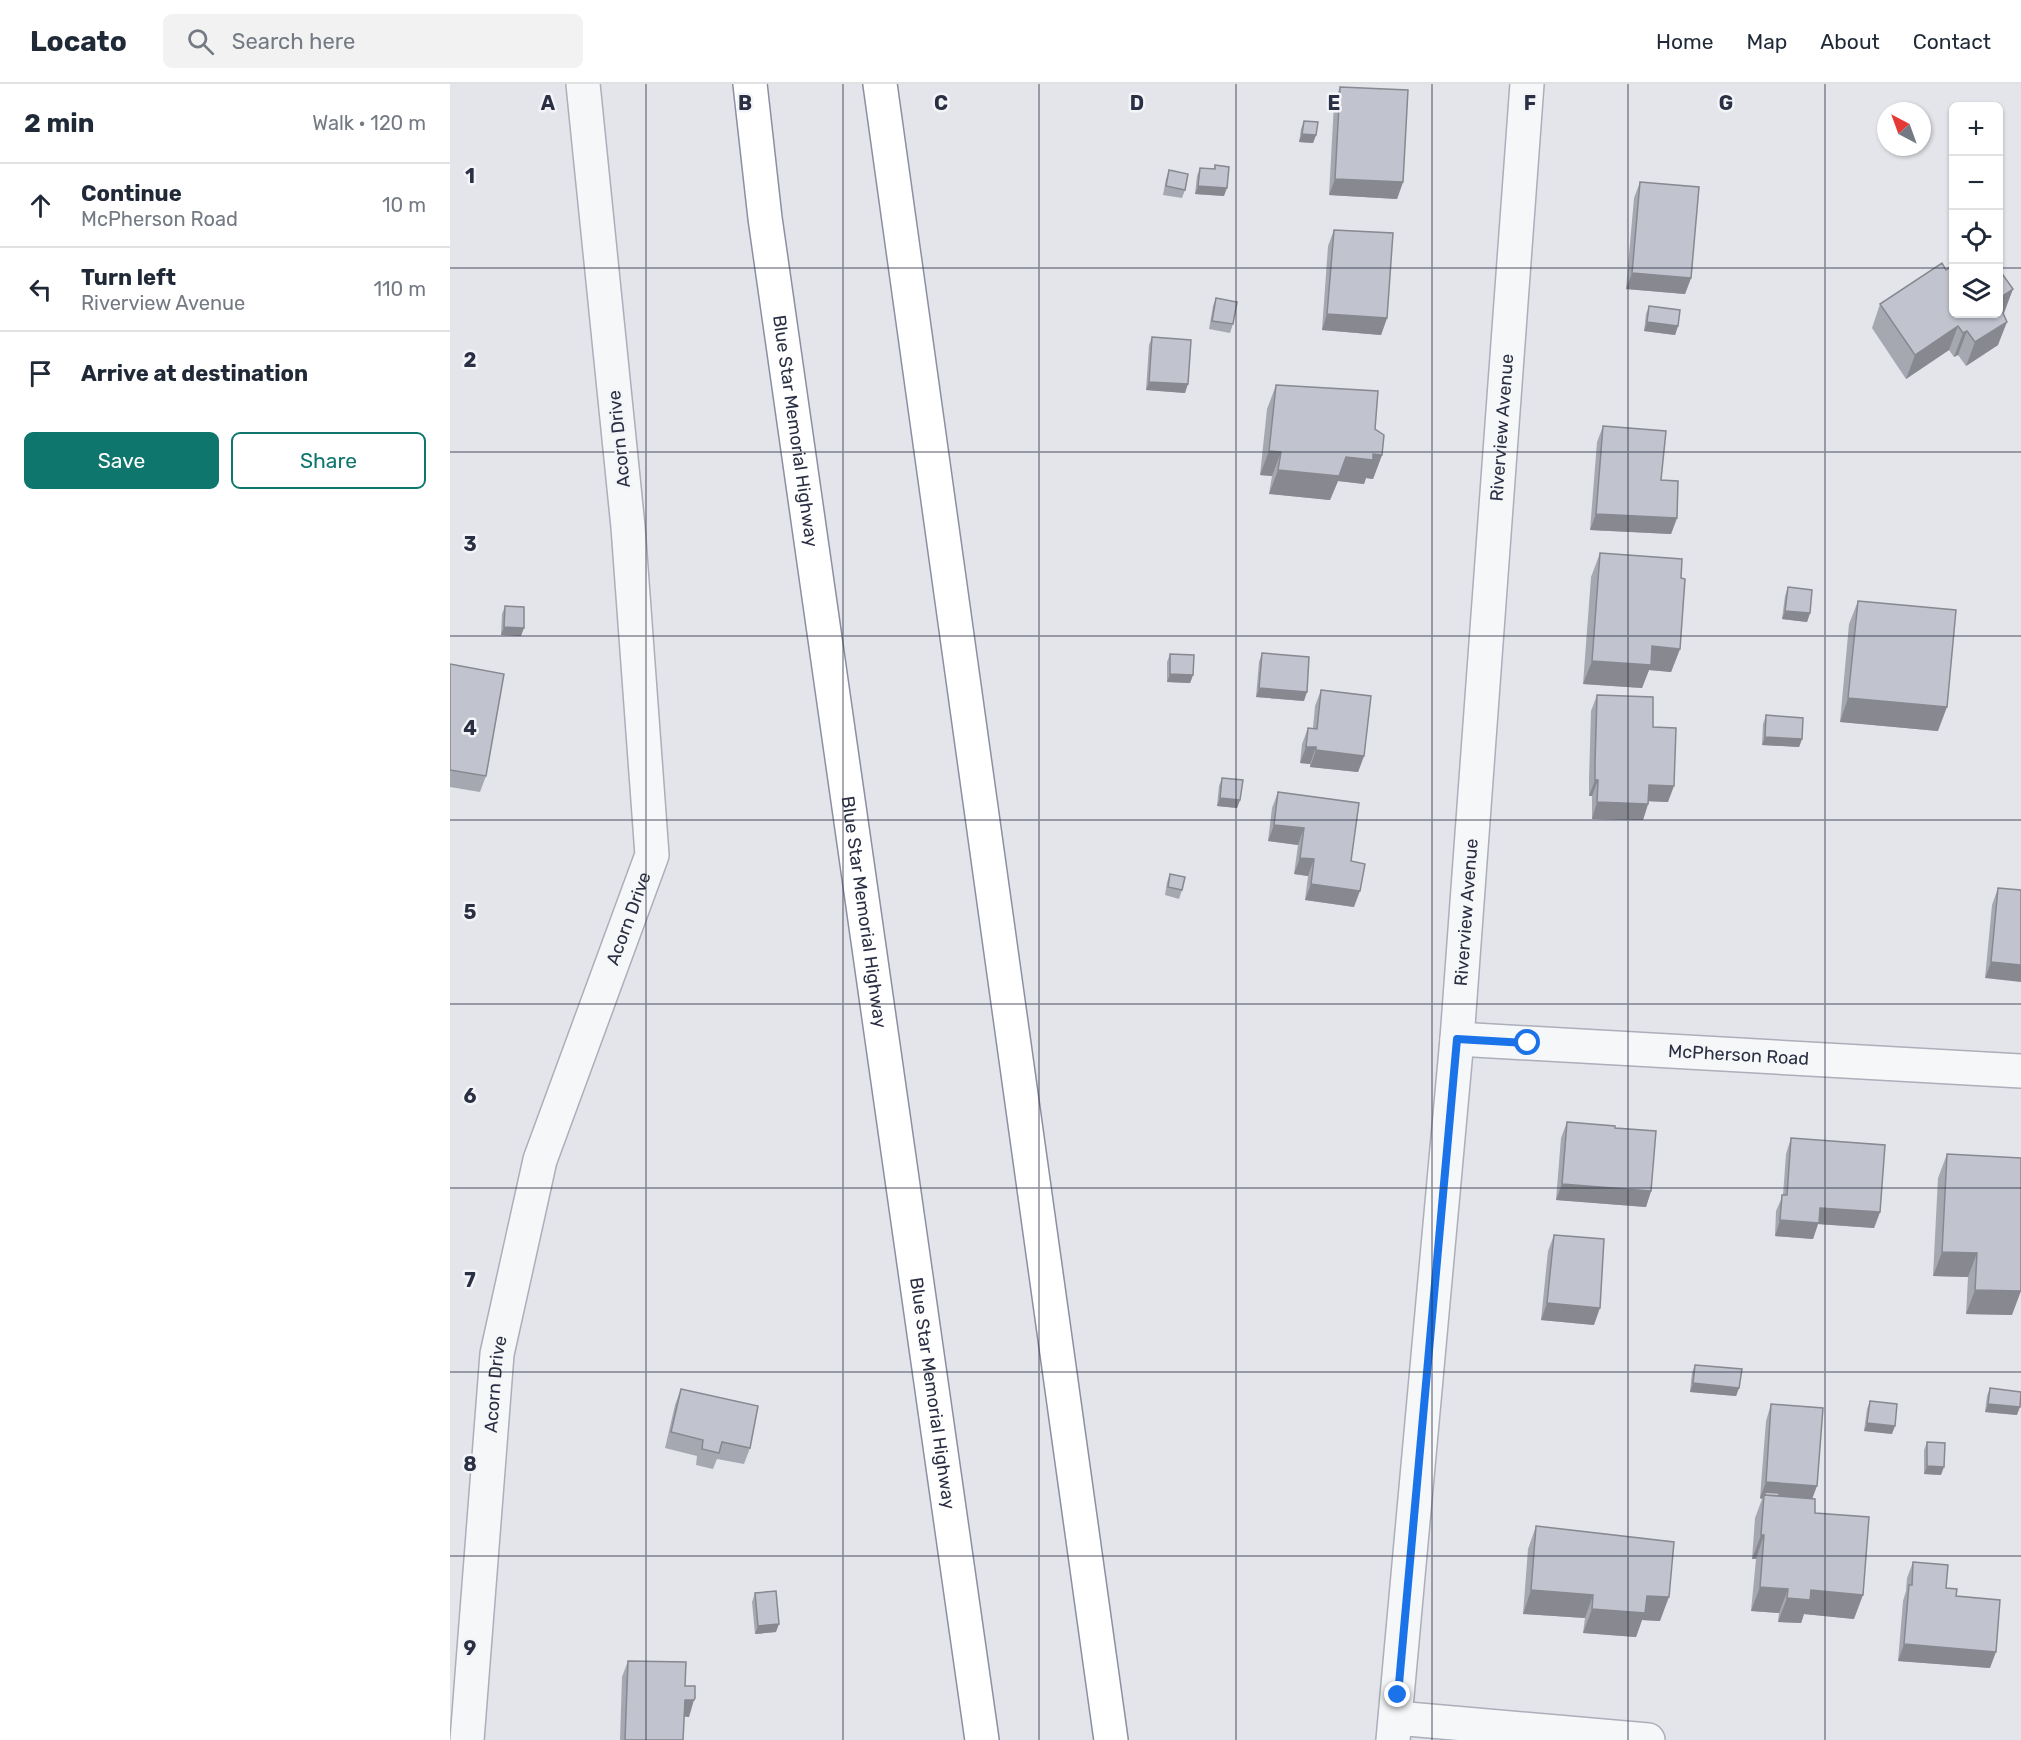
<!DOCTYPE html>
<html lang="en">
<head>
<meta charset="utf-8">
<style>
  :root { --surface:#fff; --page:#f2f2f3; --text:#1f2937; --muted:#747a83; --line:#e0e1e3; --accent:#0f766e }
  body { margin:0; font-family:Rubik,sans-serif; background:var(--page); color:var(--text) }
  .controls { position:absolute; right:18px; top:18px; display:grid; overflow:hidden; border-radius:9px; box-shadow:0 2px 4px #0004 }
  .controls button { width:54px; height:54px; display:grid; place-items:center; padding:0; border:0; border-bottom:2px solid var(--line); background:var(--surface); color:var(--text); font:30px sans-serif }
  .compass { position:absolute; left:1427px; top:18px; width:54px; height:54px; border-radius:50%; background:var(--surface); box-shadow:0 2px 4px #0004; rotate:319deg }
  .stop { position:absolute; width:18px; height:18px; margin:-14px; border:4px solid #1a73e8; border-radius:50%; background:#fff }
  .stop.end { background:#1a73e8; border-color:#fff; box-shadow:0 2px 6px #0008 }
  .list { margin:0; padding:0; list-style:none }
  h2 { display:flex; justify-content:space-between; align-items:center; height:78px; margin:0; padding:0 24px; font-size:26px }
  h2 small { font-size:20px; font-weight:400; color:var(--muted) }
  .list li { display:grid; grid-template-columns:39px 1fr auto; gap:18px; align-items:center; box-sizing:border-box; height:84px; padding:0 24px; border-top:2px solid var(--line) }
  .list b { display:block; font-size:22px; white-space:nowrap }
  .list p { margin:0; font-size:20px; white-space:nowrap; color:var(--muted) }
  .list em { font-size:20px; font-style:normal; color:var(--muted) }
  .actions { display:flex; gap:12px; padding:18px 24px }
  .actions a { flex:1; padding:14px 0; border:2px solid var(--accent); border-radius:9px; text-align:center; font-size:21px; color:var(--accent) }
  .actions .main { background:var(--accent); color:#fff }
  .icon { flex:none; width:33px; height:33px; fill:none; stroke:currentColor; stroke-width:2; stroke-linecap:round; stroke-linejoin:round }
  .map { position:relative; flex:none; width:1571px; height:1656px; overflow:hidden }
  header { display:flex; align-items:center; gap:36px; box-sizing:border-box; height:84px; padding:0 30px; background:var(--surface); border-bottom:2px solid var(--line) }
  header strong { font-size:28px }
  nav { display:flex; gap:33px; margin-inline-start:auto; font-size:21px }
  .search { width:420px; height:54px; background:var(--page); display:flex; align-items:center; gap:15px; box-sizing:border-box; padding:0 21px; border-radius:9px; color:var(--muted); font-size:22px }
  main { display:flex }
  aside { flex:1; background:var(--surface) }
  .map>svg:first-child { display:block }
</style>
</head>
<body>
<header>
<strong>Locato</strong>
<div class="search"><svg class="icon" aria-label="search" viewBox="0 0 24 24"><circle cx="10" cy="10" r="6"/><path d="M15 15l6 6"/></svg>Search here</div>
<nav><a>Home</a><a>Map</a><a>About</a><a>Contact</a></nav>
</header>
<main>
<aside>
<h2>2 min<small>Walk · 120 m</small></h2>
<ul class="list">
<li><svg class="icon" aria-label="ahead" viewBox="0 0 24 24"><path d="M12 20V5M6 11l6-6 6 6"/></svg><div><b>Continue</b><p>McPherson Road</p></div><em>10 m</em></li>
<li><svg class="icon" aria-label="left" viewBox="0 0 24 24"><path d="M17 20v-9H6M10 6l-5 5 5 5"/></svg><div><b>Turn left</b><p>Riverview Avenue</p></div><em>110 m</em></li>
<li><svg class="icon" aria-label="arrive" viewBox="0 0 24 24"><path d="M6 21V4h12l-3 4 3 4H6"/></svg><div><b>Arrive at destination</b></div></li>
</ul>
<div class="actions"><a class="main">Save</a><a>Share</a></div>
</aside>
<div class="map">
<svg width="1571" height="1656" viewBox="0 0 1571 1656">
  <rect width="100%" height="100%" fill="#e3e5eb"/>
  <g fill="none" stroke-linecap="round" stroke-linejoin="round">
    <defs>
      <g id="minor">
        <path id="s1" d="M 1007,955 L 1571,987"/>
        <path d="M 946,1634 L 1198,1656"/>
        <path id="s2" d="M 17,1656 L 47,1270 L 90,1076 L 202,771 L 178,443 L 133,0"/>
        <path id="s3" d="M 943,1656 L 1007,955 L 1077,0"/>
      </g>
      <g id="highway">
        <path id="s4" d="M 300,0 L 315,134 L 532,1656"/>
        <path d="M 430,0 L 661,1656"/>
      </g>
    </defs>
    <use href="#minor" stroke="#acaeb9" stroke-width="36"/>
    <use href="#highway" stroke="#8b8fa2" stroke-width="36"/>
    <use href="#minor" stroke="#f6f7f9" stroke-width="33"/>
    <use href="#highway" stroke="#fff" stroke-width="33"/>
  </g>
  <path fill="#a6a8b1" d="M 890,3 L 953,98 L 947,115 L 879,111 L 884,19 Z
    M 854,37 L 866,51 L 863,59 L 849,58 L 851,45 Z
    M 765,81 L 774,112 L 745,110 L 747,92 L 750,84 L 764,85 Z
    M 719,86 L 735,106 L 732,114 L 713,111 L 716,95 Z
    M 1190,98 L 1241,194 L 1235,210 L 1176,205 L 1184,114 Z
    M 884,146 L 937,234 L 931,251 L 872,246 L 878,162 Z
    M 1496,186 L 1563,205 L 1553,229 L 1548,261 L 1516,282 L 1508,271 L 1504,273 L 1499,266 L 1456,295 L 1422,244 L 1430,220 Z
    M 766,214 L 783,240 L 780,249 L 759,245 L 763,222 Z
    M 1199,222 L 1228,242 L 1225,251 L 1194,247 L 1196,230 Z
    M 702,253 L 735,309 L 696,306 L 699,261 Z
    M 826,301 L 925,345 L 932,371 L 923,395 L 916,394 L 914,400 L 888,397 L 880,416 L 819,410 L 822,392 L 810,391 L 817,325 Z
    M 1153,342 L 1211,396 L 1227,434 L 1221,450 L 1140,446 L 1147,358 Z
    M 1150,469 L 1230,565 L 1221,588 L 1199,586 L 1192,604 L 1133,600 L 1141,493 Z
    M 1338,503 L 1360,529 L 1357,538 L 1332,535 L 1335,512 Z
    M 1408,517 L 1488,647 L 1390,638 L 1399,540 Z
    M 55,522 L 71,552 L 51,551 L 52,530 Z
    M 812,569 L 854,617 L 806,613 L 809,578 Z
    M 720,570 L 743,591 L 740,599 L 717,598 L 717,578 Z
    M 0,580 L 36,692 L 30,708 L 0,703 Z
    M 871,606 L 914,672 L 908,688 L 860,683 L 860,680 L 850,679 L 852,660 L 858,644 L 863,644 L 865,622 Z
    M 1147,611 L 1203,643 L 1218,718 L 1199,717 L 1193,736 L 1142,735 L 1142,712 L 1139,712 L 1139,695 L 1141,627 Z
    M 1316,631 L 1352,655 L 1349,663 L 1312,661 L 1313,640 Z
    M 772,694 L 790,716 L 787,724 L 767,722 L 769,702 Z
    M 828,708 L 901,777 L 904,823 L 855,816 L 858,792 L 844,790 L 848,761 L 818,757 L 822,724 Z
    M 720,790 L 732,806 L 729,815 L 715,811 L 717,798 Z
    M 1548,804 L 1571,806 L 1535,894 L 1542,821 Z
    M 1117,1038 L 1165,1044 L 1201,1107 L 1196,1123 L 1106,1116 L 1111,1054 Z
    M 1341,1054 L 1430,1128 L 1424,1144 L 1368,1140 L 1363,1155 L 1325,1152 L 1326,1127 L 1333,1111 L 1336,1070 Z
    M 1497,1070 L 1562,1231 L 1516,1230 L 1518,1193 L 1483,1192 L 1488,1094 Z
    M 1104,1151 L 1144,1241 L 1091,1236 L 1098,1167 Z
    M 1245,1281 L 1289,1304 L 1286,1312 L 1240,1308 L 1242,1289 Z
    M 1540,1304 L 1567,1331 L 1535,1328 L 1537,1312 Z
    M 231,1305 L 300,1364 L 294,1380 L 267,1375 L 263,1385 L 246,1381 L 247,1372 L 215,1364 L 225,1321 Z
    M 1420,1317 L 1442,1350 L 1414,1347 L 1417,1325 Z
    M 1321,1320 L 1363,1415 L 1365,1429 L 1404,1535 L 1354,1530 L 1351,1539 L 1328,1538 L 1329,1529 L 1301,1527 L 1306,1475 L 1302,1475 L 1305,1434 L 1312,1415 L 1310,1414 L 1316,1337 Z
    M 1477,1358 L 1491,1391 L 1474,1390 L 1474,1366 Z
    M 1086,1442 L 1210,1537 L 1192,1536 L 1186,1553 L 1133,1549 L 1135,1534 L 1073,1530 L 1078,1465 Z
    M 1463,1478 L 1506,1512 L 1540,1584 L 1448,1577 L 1453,1517 L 1456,1507 L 1457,1494 Z
    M 305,1509 L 326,1548 L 305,1550 L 302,1518 Z
    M 178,1577 L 235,1602 L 239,1633 L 234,1632 L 233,1656 L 170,1656 L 172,1593 Z"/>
  <path fill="#878890" d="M 852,50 L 866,51 L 863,59 L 849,58 Z
    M 885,95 L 953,98 L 947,115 L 879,111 Z
    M 748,102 L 777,104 L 774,112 L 745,110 Z
    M 1182,189 L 1241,194 L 1235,210 L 1176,205 Z
    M 1563,205 L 1554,229 L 1539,239 L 1548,230 L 1548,215 Z
    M 877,230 L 937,234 L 931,251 L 872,246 Z
    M 1197,238 L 1228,242 L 1225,251 L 1194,247 Z
    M 1557,238 L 1548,261 L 1516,282 L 1525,258 Z
    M 1508,242 L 1499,266 L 1456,295 L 1465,271 Z
    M 1517,247 L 1508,271 L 1504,273 L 1513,249 Z
    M 699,298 L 738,300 L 735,309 L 696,306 Z
    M 819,367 L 831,368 L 822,392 L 810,391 Z
    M 923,370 L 932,371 L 923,395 L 916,394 L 914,400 L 888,397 L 880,416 L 819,410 L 828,386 L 896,373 Z
    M 1146,430 L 1227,434 L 1221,450 L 1140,446 Z
    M 1335,527 L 1360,529 L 1357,538 L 1332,535 Z
    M 54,543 L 74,544 L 71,552 L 51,551 Z
    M 1202,562 L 1230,565 L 1221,588 L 1199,586 L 1192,604 L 1133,600 L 1142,577 Z
    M 720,590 L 743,591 L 740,599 L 717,598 Z
    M 809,604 L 857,608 L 854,617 L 806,613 Z
    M 1398,614 L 1497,623 L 1488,647 L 1390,638 Z
    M 1315,653 L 1352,655 L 1349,663 L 1312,661 Z
    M 856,663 L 866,663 L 860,680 L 850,679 Z
    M 866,666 L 914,672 L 908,688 L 860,683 Z
    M 1145,696 L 1148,696 L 1142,712 L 1139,712 Z
    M 1199,701 L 1224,702 L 1218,718 L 1193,717 Z
    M 770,714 L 790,716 L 787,724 L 767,722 Z
    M 1147,718 L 1198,720 L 1193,736 L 1142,735 Z
    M 824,741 L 854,744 L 848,761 L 818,757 Z
    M 850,774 L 864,775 L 858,792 L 844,790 Z
    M 861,800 L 910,807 L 904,823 L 855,816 Z
    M 1541,878 L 1571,881 L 1571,898 L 1535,894 Z
    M 1112,1100 L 1201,1107 L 1196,1123 L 1106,1116 Z
    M 1370,1124 L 1430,1128 L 1424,1144 L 1368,1140 L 1363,1155 L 1325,1152 L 1330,1136 Z
    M 1492,1168 L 1527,1169 L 1518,1193 L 1483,1192 Z
    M 1525,1206 L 1571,1207 L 1562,1231 L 1516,1230 Z
    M 1097,1219 L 1150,1224 L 1144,1241 L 1091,1236 Z
    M 1243,1299 L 1289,1304 L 1286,1312 L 1240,1308 Z
    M 1538,1320 L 1570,1323 L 1567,1331 L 1535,1328 Z
    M 1417,1339 L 1445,1342 L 1442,1350 L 1414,1347 Z
    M 1477,1382 L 1494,1383 L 1491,1391 L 1474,1390 Z
    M 1316,1398 L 1367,1402 L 1361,1418 L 1315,1415 L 1315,1408 L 1312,1415 L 1310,1414 Z
    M 1311,1451 L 1314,1451 L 1306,1475 L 1302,1475 Z
    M 1310,1503 L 1338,1505 L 1329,1529 L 1301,1527 Z
    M 1081,1506 L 1143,1511 L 1135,1534 L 1073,1530 Z
    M 1361,1506 L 1413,1511 L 1404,1535 L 1354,1530 L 1351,1539 L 1328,1538 L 1337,1514 Z
    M 1197,1512 L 1219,1513 L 1210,1537 L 1192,1536 L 1186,1553 L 1133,1549 L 1142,1525 Z
    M 329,1540 L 326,1548 L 305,1550 L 308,1542 Z
    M 1454,1560 L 1546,1568 L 1540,1584 L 1448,1577 Z
    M 235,1616 L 244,1616 L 239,1633 L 229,1632 Z"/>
  <path fill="#c1c3ce" stroke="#878890" stroke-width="1.5" d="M 890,3 L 958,6 L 953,98 L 885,95 Z
    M 854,37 L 868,38 L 866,51 L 852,50 Z
    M 765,81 L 779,83 L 777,104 L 748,102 L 750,84 L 765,85 Z
    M 719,86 L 738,90 L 735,106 L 716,102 Z
    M 1190,98 L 1249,103 L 1241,194 L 1182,189 Z
    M 884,146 L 943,149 L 937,234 L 877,230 Z
    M 1492,179 L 1496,186 L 1503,181 L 1503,230 L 1548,230 L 1548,218 L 1557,238 L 1525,258 L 1517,247 L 1513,249 L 1508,242 L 1465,271 L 1430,220 Z
    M 1548,184 L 1563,205 L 1548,215 Z
    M 766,214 L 787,218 L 783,240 L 762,237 Z
    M 1199,222 L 1230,226 L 1228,242 L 1197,238 Z
    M 702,253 L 741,256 L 738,300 L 699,298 Z
    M 826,301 L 928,307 L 925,345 L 934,351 L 932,371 L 923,370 L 923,376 L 896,373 L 889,392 L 828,386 L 831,368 L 819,367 Z
    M 1153,342 L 1216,347 L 1211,396 L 1228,397 L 1227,434 L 1146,430 Z
    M 1150,469 L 1232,475 L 1231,494 L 1235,495 L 1230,565 L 1202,562 L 1201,581 L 1142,577 Z
    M 1338,503 L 1362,506 L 1360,529 L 1335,527 Z
    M 1408,517 L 1506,526 L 1497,623 L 1398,614 Z
    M 55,522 L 74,523 L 74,544 L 54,543 Z
    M 812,569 L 859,573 L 857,608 L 809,604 Z
    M 720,570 L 744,571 L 743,591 L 720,590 Z
    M 0,580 L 54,590 L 36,692 L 0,686 Z
    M 871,606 L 921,612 L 914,672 L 866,666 L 866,663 L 856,663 L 858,644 L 867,645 Z
    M 1147,611 L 1203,613 L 1203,643 L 1226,644 L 1224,702 L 1199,701 L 1198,720 L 1147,718 L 1148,696 L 1145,696 L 1145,679 Z
    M 1316,631 L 1353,634 L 1352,655 L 1315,653 Z
    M 772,694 L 793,696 L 790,716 L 770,714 Z
    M 828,708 L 909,719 L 901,777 L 915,780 L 910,807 L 861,800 L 864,775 L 850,774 L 854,744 L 824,741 Z
    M 720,790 L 735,793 L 732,806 L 718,803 Z
    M 1548,804 L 1571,806 L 1571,881 L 1541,878 Z
    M 1117,1038 L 1165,1042 L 1165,1044 L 1206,1047 L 1201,1107 L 1112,1100 Z
    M 1341,1054 L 1435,1061 L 1430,1128 L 1370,1124 L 1369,1139 L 1330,1136 L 1332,1111 L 1337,1111 Z
    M 1497,1070 L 1571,1074 L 1571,1207 L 1525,1206 L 1527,1169 L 1492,1168 Z
    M 1104,1151 L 1154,1155 L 1150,1224 L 1097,1219 Z
    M 1245,1281 L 1292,1285 L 1289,1304 L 1243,1299 Z
    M 1540,1304 L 1571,1308 L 1570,1323 L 1538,1320 Z
    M 231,1305 L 308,1322 L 300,1364 L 272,1358 L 269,1369 L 252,1365 L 253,1356 L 221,1348 Z
    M 1420,1317 L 1447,1320 L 1445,1342 L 1417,1339 Z
    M 1321,1320 L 1373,1324 L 1367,1402 L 1316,1398 Z
    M 1477,1358 L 1495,1359 L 1494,1383 L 1477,1382 Z
    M 1315,1408 L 1329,1409 L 1329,1412 L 1315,1411 Z
    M 1314,1411 L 1365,1415 L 1365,1429 L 1419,1433 L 1413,1511 L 1361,1506 L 1360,1516 L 1337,1514 L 1338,1505 L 1310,1503 L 1314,1451 L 1311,1451 Z
    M 1086,1442 L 1224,1458 L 1219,1513 L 1197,1512 L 1195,1529 L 1142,1525 L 1143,1511 L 1081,1506 Z
    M 1463,1478 L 1498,1481 L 1496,1504 L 1507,1505 L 1506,1512 L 1550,1516 L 1546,1568 L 1454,1560 L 1459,1501 L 1462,1501 Z
    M 326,1507 L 329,1540 L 308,1542 L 305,1509 Z
    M 178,1577 L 236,1578 L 235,1602 L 245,1602 L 245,1614 L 244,1616 L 235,1616 L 233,1656 L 175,1656 Z"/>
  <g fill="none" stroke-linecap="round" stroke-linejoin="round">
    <path stroke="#1a73e8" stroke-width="8" d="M 948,1611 L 1007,955 L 1078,959"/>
  </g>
  <path fill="none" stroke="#2b2f43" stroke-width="1.5" stroke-opacity="0.55" d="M 196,0 L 196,1656M 393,0 L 393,1656M 589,0 L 589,1656M 786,0 L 786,1656M 982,0 L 982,1656M 1178,0 L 1178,1656M 1375,0 L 1375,1656M 0,184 L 1504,184M 1548,184 L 1571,184M 0,368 L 1571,368M 0,552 L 1571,552M 0,736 L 1571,736M 0,920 L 1571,920M 0,1104 L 1571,1104M 0,1288 L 1571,1288M 0,1472 L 1571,1472"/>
  <g text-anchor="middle" stroke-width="5" stroke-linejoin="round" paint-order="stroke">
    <g font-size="18" fill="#2b2f43" stroke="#f3f4f8">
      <text dy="6" stroke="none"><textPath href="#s3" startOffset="1317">Riverview Avenue</textPath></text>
      <text dy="6" stroke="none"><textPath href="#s4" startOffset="350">Blue Star Memorial Highway</textPath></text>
      <text transform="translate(169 355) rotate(-96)" y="6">Acorn Drive</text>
      <text dy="6" stroke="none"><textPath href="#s4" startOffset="836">Blue Star Memorial Highway</textPath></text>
      <text dy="6" stroke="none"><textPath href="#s3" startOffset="831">Riverview Avenue</textPath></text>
      <text dy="6" stroke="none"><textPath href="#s2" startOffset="843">Acorn Drive</textPath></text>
      <text dy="6" stroke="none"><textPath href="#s1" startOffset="282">McPherson Road</textPath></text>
      <text dy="6" stroke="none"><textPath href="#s2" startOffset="357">Acorn Drive</textPath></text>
      <text dy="6" stroke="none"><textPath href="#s4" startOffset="1322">Blue Star Memorial Highway</textPath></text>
    </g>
  </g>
  <g font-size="20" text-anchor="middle" font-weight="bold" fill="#2b2f43" stroke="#f3f4f8" stroke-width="5" stroke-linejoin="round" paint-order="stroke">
    <text x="98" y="26">A</text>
    <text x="295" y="26">B</text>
    <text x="491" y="26">C</text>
    <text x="687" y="26">D</text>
    <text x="884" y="26">E</text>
    <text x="1080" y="26">F</text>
    <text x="1276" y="26">G</text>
    <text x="20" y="99">1</text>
    <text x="20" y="283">2</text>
    <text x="20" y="467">3</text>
    <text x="20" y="651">4</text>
    <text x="20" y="835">5</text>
    <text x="20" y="1019">6</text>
    <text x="20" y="1203">7</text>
    <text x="20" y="1387">8</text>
    <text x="20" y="1571">9</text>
  </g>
</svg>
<div class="controls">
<button>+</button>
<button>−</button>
<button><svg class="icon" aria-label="locate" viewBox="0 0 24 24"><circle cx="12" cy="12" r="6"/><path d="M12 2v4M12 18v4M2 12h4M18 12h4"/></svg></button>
<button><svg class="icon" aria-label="layers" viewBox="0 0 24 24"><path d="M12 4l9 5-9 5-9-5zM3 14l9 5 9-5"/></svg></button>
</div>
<svg class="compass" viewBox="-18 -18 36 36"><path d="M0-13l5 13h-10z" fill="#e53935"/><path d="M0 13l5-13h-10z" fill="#747a83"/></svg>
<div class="stop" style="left:1078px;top:959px"></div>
<div class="stop end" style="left:948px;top:1611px"></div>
</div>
</main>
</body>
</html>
